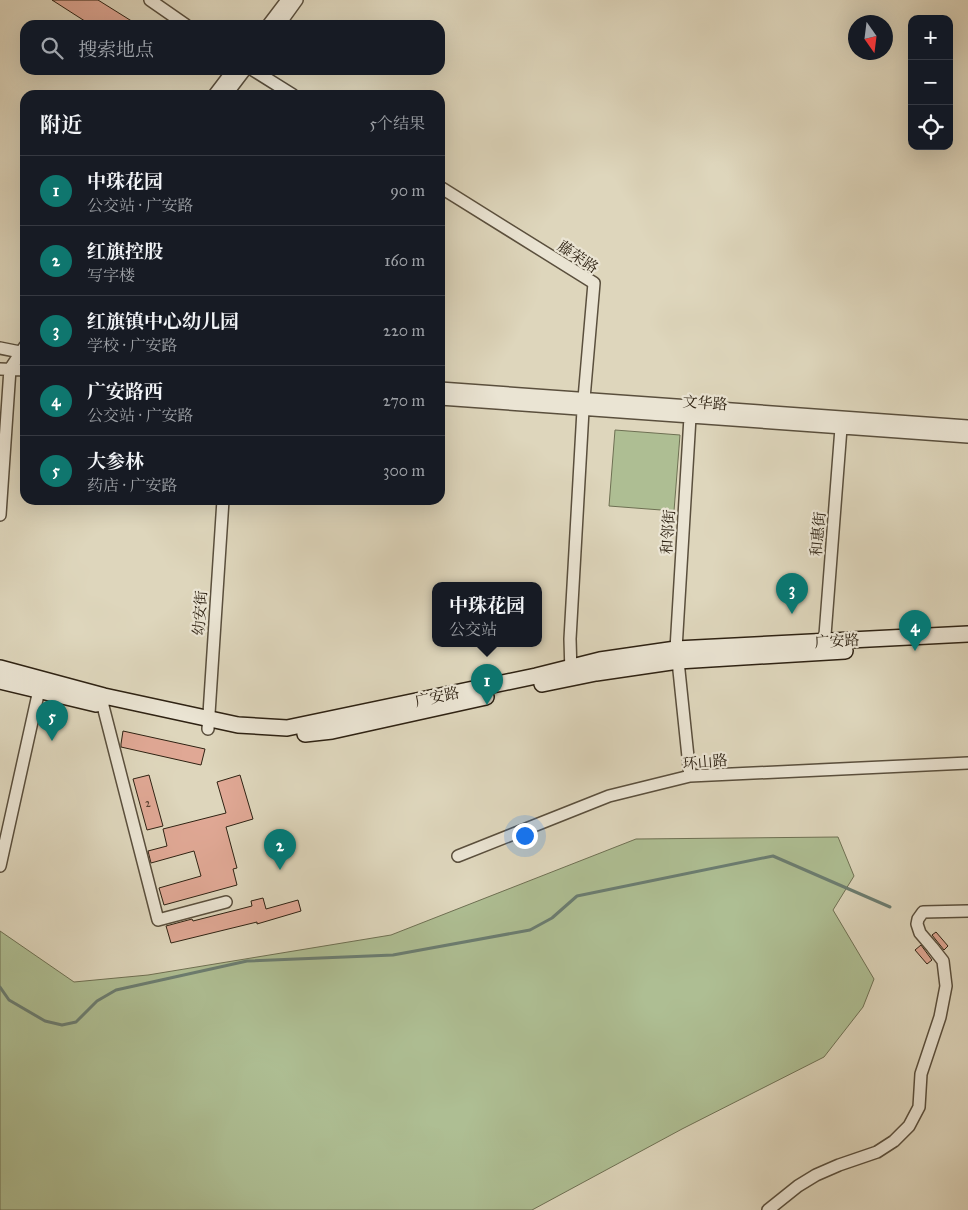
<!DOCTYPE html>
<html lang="zh">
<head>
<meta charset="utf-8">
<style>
  :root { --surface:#171b24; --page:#20242c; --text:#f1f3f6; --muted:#9ea1a6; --line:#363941; --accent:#0f766e }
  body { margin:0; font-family:"IM FELL Great Primer","Noto Serif SC",serif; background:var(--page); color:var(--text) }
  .controls { position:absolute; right:15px; top:15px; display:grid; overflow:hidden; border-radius:10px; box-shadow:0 5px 20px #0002 }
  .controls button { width:45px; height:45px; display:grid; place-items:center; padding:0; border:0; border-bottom:1px solid var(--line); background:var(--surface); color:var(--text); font:25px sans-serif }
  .compass { position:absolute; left:848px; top:15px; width:45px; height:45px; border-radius:50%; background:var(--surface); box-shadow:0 5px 20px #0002; rotate:166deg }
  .you { position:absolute; left:524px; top:835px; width:18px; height:18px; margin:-12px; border:4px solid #fff; border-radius:50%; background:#1a73e8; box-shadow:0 0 0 8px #1a73e833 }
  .badge { display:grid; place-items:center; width:32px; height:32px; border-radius:50%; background:var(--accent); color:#fff; font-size:16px; font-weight:700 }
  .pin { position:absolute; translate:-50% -41px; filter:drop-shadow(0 1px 2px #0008) }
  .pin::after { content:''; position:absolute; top:26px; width:18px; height:15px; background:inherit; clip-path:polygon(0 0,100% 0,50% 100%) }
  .popup { position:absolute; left:432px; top:582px; width:110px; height:65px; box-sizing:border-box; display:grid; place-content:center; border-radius:10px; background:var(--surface); filter:drop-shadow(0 1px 4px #0005); font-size:16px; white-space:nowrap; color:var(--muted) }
  .popup b { font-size:19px; color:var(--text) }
  .popup::after { content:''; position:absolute; left:50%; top:100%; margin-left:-10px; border:10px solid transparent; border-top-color:var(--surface) }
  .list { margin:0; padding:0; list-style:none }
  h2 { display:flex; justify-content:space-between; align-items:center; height:65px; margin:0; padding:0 20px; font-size:21px }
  h2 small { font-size:16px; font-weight:400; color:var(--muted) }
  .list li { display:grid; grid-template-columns:32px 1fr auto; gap:15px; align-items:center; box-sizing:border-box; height:70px; padding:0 20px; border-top:1px solid var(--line) }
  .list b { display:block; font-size:19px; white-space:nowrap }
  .list p { margin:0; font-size:16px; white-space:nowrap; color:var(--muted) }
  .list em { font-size:16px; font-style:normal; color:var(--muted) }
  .icon { flex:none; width:28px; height:28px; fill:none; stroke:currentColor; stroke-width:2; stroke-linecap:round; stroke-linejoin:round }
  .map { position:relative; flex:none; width:968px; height:1210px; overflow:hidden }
  .search { position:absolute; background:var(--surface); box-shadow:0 5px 20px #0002; left:20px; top:20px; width:425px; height:55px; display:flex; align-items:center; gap:12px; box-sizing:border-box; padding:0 18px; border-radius:15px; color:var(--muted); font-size:19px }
  .panel { position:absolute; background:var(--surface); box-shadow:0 5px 20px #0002; left:20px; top:90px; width:425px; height:415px; border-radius:15px }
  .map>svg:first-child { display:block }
</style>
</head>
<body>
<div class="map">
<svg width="968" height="1210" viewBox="0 0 968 1210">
  <rect width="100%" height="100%" fill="#ded6bc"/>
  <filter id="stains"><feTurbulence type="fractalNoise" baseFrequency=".004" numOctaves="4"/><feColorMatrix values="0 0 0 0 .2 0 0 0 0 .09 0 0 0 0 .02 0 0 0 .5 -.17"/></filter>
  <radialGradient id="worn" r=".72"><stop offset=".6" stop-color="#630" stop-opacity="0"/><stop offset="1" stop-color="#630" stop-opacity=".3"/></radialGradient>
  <path fill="#aebe93" stroke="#6e7053" d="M 615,430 L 680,435 L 674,511 L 609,506 Z
    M 838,837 L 854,876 L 833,910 L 874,979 L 863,1007 L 824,1057 L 682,1129 L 532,1210 L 0,1210 L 0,931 L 74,982 L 148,975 L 391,935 L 636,839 Z"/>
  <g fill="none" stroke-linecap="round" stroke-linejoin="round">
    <path stroke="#6b7d71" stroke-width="3" d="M 0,987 L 9,1000 L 45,1021 L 62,1025 L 76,1022 L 97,1001 L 116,990 L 247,961 L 393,955 L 530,930 L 552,918 L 577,896 L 773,856 L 890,907"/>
  </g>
  <path fill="#e0a895" stroke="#2e2213" d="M 52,0 L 98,0 L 138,25 L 91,25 Z
    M 123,731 L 205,749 L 201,765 L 121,747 L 121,744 Z
    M 149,775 L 163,826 L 147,830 L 133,779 Z
    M 240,775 L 253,819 L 226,827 L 237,868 L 233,869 L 237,885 L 164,905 L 159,888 L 201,876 L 194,851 L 151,863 L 148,851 L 167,846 L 163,829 L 226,813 L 217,782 Z
    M 263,898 L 266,909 L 298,900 L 301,911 L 257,924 L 257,922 L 171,943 L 166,926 L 192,919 L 193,921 L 252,906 L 251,901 Z
    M 936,932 L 948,946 L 944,950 L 932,935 Z
    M 921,945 L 932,960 L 927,964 L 915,950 Z"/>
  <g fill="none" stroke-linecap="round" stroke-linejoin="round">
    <defs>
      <path id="street" d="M 150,0 L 186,25
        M 268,25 L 287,0
        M 279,25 L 297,0
        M 253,70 L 293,95
        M 214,95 L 233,70
        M 226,95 L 245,70
        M 440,187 L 594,283 L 583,410 L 570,639 L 571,674
        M 0,348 L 25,353
        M 0,369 L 25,370
        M 440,388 L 968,426
        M 440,399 L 968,437
        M 0,515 L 10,369 L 25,346
        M 824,648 L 841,428
        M 104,696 L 103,706 L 158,920 L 226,902
        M 208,729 L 223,500
        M 690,776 L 678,661 L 676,649 L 690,417
        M 458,856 L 609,796 L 690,776 L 968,763
        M 0,866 L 39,690
        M 768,1210 L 798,1186 L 816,1175 L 839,1165 L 877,1152 L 894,1141 L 909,1126 L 919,1107 L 921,1074 L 940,1017 L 946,986 L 943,961 L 932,947 L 920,933 L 917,924 L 918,919 L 923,912 L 968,911"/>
      <path id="secondary" d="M 0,668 L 104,696 L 238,725 L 287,728 L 536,676 L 600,660 L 676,649 L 968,634
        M 0,681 L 96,704
        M 542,684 L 596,673 L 678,661 L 845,651
        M 305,734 L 332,731 L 486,697"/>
    </defs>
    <use href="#street" stroke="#5a4f3d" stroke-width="14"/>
    <use href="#secondary" stroke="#2e2213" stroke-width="18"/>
    <use href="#street" stroke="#eae4d3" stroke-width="11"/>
    <use href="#secondary" stroke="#eae4d3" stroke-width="15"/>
  </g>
  <g text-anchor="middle" stroke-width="4.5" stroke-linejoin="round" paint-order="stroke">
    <g font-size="12" fill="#5a4434">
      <text x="148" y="807">2</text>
    </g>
    <g font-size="15" fill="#2e2213" stroke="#eae4d3">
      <text transform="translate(578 257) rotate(34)" y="5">藤荣路</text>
      <text transform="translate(705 403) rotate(4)" y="5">文华路</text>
      <text transform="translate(668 532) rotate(-86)" y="5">和邻街</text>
      <text transform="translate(818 534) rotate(-85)" y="5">和惠街</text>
      <text transform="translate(200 613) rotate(-86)" y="5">幼安街</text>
      <text transform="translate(837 641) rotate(-3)" y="5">广安路</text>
      <text transform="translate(437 697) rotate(-12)" y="5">广安路</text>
      <text transform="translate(705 762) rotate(-5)" y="5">环山路</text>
    </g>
  </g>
  <rect width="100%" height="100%" filter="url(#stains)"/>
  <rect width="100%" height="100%" fill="url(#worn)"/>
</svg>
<div class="controls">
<button>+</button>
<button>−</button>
<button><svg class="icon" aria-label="locate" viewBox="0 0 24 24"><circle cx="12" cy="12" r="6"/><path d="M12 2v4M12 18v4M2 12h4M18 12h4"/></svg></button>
</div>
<svg class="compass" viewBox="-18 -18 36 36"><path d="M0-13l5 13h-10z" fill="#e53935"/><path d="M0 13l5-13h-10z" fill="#9ea1a6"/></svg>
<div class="you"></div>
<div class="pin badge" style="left:487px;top:705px">1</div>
<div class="popup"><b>中珠花园</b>公交站</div>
<div class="pin badge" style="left:280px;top:870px">2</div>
<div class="pin badge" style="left:792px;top:614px">3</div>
<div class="pin badge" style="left:915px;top:651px">4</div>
<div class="pin badge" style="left:52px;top:741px">5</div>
<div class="search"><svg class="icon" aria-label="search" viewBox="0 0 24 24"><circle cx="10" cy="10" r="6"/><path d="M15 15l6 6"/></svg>搜索地点</div>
<section class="panel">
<h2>附近<small>5个结果</small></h2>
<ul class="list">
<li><span class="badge">1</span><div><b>中珠花园</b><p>公交站 · 广安路</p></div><em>90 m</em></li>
<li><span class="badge">2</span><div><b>红旗控股</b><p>写字楼</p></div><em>160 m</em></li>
<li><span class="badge">3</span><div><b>红旗镇中心幼儿园</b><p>学校 · 广安路</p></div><em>220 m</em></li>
<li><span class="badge">4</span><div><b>广安路西</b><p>公交站 · 广安路</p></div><em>270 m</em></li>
<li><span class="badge">5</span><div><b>大参林</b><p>药店 · 广安路</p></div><em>300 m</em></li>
</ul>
</section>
</div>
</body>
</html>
